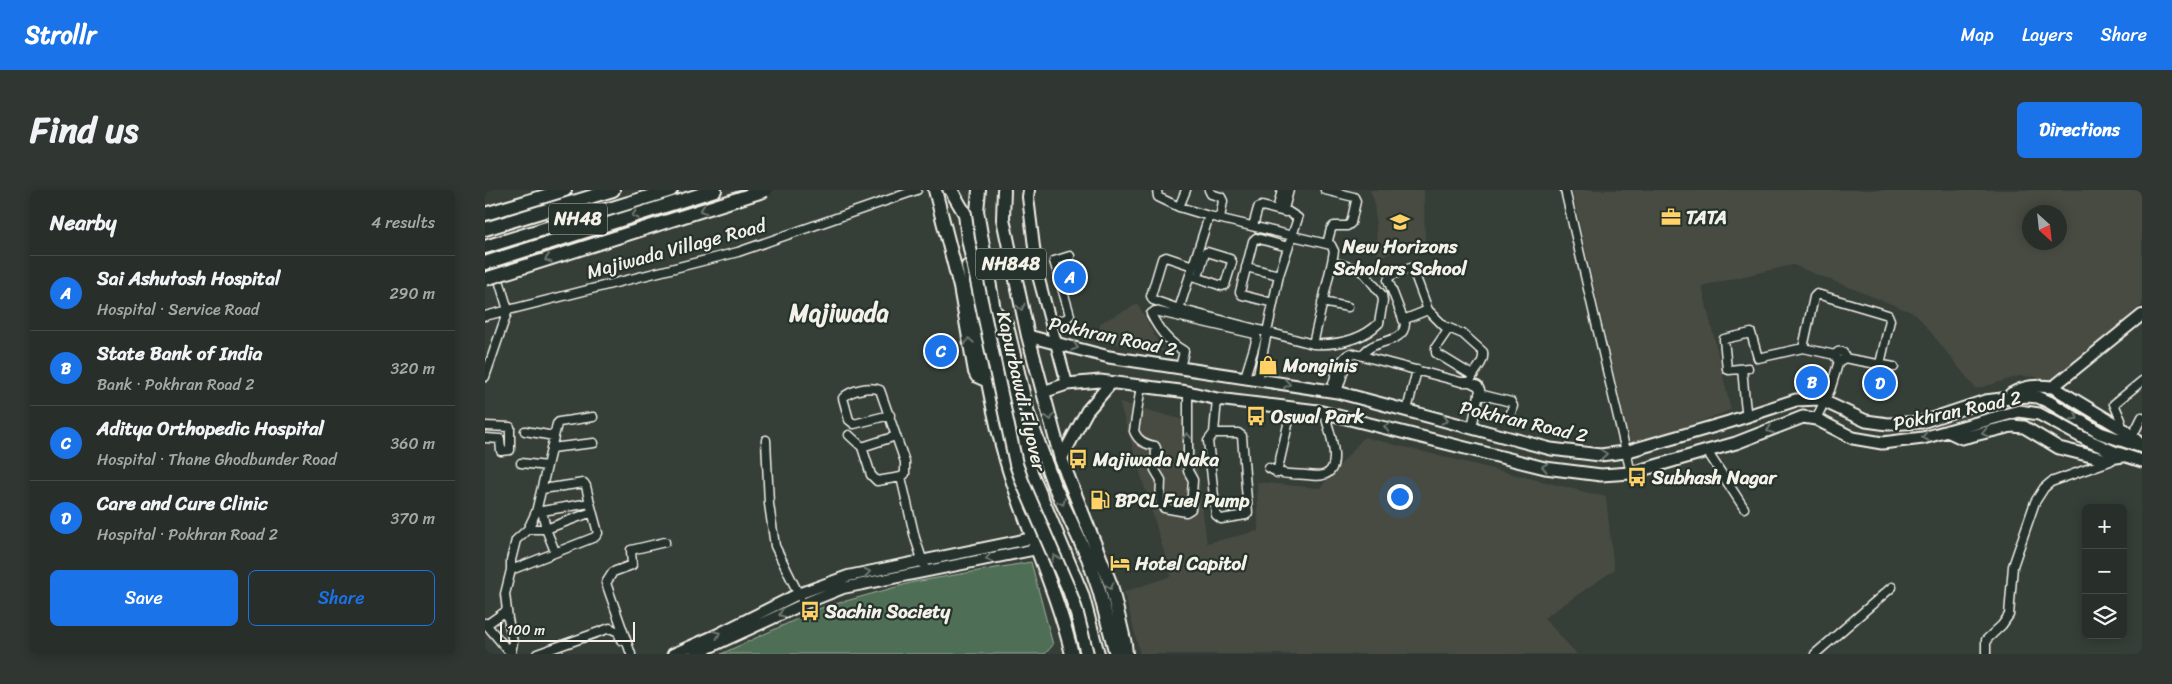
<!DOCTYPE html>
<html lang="en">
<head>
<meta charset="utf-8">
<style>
  :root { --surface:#282e29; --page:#303631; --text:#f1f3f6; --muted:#a5a8a8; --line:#444a46; --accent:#1a73e8 }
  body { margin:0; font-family:Sriracha,sans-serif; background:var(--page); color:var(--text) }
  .controls { position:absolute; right:15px; bottom:15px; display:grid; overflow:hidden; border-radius:8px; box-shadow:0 2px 12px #0003 }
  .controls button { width:45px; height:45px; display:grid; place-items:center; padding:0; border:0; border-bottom:1px solid var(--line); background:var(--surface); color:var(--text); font:25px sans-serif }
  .compass { position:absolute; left:1537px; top:15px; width:45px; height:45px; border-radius:50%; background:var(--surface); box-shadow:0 2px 12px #0003; rotate:153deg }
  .scale { position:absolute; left:15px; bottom:12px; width:135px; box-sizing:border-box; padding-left:5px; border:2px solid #f4f1e8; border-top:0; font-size:14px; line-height:18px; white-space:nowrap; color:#f4f1e8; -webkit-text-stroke:4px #26332d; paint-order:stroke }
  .you { position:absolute; left:914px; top:306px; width:18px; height:18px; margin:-12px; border:4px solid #fff; border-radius:50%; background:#1a73e8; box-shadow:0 0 0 8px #1a73e833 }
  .badge { display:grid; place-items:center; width:32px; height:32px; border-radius:50%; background:var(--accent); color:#fff; font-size:16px; font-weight:700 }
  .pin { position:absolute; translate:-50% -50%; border:2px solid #fff; box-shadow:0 1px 5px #0006 }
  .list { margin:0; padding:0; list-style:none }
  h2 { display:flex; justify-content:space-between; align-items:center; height:65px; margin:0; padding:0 20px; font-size:21px }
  h2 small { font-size:16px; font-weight:400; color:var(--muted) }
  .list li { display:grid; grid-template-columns:32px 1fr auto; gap:15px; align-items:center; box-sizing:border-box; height:75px; padding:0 20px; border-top:1px solid var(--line) }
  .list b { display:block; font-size:19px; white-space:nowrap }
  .list p { margin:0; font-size:16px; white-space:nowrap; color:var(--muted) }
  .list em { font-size:16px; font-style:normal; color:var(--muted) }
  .actions { display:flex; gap:10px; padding:15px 20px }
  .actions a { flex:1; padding:11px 0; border:1px solid var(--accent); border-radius:8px; text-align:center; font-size:18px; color:var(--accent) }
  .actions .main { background:var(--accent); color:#fff }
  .icon { flex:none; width:28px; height:28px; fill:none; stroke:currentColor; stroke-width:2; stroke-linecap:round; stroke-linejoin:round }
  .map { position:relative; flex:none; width:1657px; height:464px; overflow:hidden; border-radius:8px }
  header { display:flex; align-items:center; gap:30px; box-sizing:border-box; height:70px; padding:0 25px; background:var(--accent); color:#fff }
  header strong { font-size:24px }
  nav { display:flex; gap:28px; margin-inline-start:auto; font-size:18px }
  .intro { display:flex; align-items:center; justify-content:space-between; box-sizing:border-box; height:120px; padding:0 30px }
  h1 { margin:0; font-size:35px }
  .button { padding:12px 22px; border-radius:8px; background:var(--accent); color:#fff; font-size:18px; font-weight:700 }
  main { display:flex; gap:30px; padding:0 30px }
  aside { flex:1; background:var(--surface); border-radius:8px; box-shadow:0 2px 12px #0003 }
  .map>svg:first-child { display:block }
</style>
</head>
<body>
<header>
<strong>Strollr</strong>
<nav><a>Map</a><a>Layers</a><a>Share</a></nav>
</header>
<div class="intro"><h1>Find us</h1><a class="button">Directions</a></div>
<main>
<aside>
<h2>Nearby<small>4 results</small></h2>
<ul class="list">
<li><span class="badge">A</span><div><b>Sai Ashutosh Hospital</b><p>Hospital · Service Road</p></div><em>290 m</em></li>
<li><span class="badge">B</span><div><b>State Bank of India</b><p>Bank · Pokhran Road 2</p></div><em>320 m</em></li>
<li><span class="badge">C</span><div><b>Aditya Orthopedic Hospital</b><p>Hospital · Thane Ghodbunder Road</p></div><em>360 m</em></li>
<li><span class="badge">D</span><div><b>Care and Cure Clinic</b><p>Hospital · Pokhran Road 2</p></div><em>370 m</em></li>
</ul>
<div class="actions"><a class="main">Save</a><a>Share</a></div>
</aside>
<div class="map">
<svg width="1657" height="464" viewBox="0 0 1657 464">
  <rect width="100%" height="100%" fill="#353e37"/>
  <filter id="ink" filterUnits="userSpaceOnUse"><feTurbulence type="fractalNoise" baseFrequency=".02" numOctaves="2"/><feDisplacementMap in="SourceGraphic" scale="10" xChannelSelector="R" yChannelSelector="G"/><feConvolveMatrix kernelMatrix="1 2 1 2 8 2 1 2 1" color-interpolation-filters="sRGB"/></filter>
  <g filter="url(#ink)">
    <path fill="#474b43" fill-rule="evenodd" d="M 885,0 L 939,0 L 940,54 L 893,67 L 889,11 Z
      M 1087,0 L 1657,0 L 1657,115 L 1565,193 L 1550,187 L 1535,186 L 1491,199 L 1431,124 L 1308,75 L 1217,96 L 1246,220 L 1153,254 L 1146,252 L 1143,244 ZM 1544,22 L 1574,22 L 1574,52 L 1544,52 Z
      M 653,114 L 676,158 L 682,162 L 614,151 L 615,133 Z
      M 634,212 L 706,232 L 722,353 L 773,341 L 772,292 L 835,298 L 879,247 L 1121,307 L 1129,380 L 1059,428 L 1092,464 L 655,464 L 639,402 L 686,386 Z"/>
    <path fill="#4f6e57" stroke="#a2b0a0" d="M 546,372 L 568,455 L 560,464 L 236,464 L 336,418 L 429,392 Z"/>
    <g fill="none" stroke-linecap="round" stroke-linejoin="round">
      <defs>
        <path id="minor" d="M 672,0 L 673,7 L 694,17 L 724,26
          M 724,0 L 726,4 L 736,7 L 738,11 L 735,28
          M 840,0 L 869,7 L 871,11 L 866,33 L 862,36 L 849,36 L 846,39 L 842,54
          M 1080,0 L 1146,283
          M 694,17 L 701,0
          M 792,20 L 797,0
          M 768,36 L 773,18 L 777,16 L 800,22
          M 8,70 L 23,120
          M 761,77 L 794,85
          M 705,85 L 737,96 L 740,95 L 747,72 L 745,69 L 722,62 L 720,63 L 713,87
          M 837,112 L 863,117
          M 788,113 L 757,105 L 755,102 L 768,51 L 771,48 L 803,57
          M 694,119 L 668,110 L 666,106 L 677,69 L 681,67 L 708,76
          M 0,126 L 253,62 L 432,0
          M 918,130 L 943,120
          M 565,133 L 581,129 L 585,125 L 569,71 L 585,66
          M 964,138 L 951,157 L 951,163 L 987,185
          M 828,154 L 847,72 L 849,61 L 846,55 L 724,26 L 694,119 L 828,154 C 852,155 876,151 894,133 L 898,111 L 897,105 L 880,84 L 873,79 L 847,72
          M 1318,158 L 1329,107 L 1332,104 L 1403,125 L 1405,130 L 1395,174
          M1350.5 166a4.5 4.5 0 1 1 9 0a4.5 4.5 0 1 1-9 0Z
          M 877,165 C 880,162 882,159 886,157 C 898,150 919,151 920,134 L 903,90 L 905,86 L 925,78 L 929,82 L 943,120 L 959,136 L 978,144 L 998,162 C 1000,174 988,181 985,192
          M 1359,168 L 1409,177
          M 695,178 L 699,161 C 683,152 674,140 666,124 L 670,121 L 770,144 L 772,148 L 760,187
          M 1263,178 L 1244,180 L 1242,179 L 1239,149 L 1266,143 L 1273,168 L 1318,158 L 1350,165
          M 1257,179 C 1259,195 1259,210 1262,226
          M 0,187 L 23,120
          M 772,190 L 794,85 L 813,28 L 799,19 L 804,0
          M 656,196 L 649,241 C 653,251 660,254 670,256 L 671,258 L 670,280 L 676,290 L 675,314 L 679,318 L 701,322 L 706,319 L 708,290 L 703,281 L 703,202
          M 846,201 C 850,188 853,169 866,163 L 976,192 L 985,192 L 993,196 L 995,200 L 987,237
          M 852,202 L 859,180 L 857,174
          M 994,204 L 1026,212 L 1028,216 L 1025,226
          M 922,220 L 932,180
          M 405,225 L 369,234 L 364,230 L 358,208 C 365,200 385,196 395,200 L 411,246
          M 1331,229 L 1345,200 L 1354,171
          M 0,236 L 25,237 L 25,260 L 16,261 L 15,249 L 0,248
          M 1634,236 L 1636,230 L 1629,214 L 1657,191
          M 40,241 L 69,246
          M 729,243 L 723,251 L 731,325 L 736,329 L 761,325 L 763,323 L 757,246 L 753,243 L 729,243 L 732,209
          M 364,245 L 377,257
          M 1647,247 L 1657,227
          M 281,250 L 284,314 L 290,356 L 315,407
          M 66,258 L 109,253
          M 1222,261 L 1259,318
          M 36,273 L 62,276
          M 784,278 C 795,285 809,284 822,285 C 827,285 833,287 838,285 C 860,280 843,237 839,222
          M 792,283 L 807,217
          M 416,287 L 392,291 L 386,285 L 377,257 L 411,246 L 420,272 L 420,284 L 416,287 L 430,348 L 439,375
          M 57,321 L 61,339 L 69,359
          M 51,322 L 105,313 L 101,296 L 99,293 L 57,299
          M 43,339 L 61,339 L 107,322
          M 26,380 L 110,347 L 113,343 L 105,313
          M 0,433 L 26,464
          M 1,435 L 21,421
          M 26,463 L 28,452 L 23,429 L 20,404 L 26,380 L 26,370 L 31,350 L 43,339 L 51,322 L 72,234 L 74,232 L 108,227
          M 52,464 L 125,438 L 133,442 L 136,450
          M 146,464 L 121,393 L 128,382 L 147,375 L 146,360 L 180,352
          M 1330,464 L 1407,397
          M 1501,464 L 1501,450 L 1517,435 L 1524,425 L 1528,376 L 1550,312 L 1559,298 L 1566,292 L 1625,271"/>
        <path id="tertiary" d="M 544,0 L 543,7 L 552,82 L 582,194
          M 1568,197 L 1657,125
          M 188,464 L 231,445 L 313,404 L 363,386 L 548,348
          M 210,464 L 323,412 L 358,398 L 552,359"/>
        <path id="secondary" d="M 543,146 L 624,167 L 852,202 L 1066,259 L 1115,265 L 1140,262 L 1244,232 L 1311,210 L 1334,209 L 1381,231 L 1403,234 L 1437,232 L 1500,211 L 1542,206 L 1553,207 L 1564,212 L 1615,243 L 1657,257
          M 558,202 L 582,194 L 615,191 L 703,202 L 732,209 L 833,221 L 1060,278 L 1116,285 L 1146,283 L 1222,261 L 1251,253 L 1318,227 L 1331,229 L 1368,248 L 1397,253 L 1438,248 L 1534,221 L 1554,224 L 1602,250 L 1629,262 L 1657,271
          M 1526,204 C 1540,196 1552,195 1568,197 L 1641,241 L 1656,255
          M 1462,241 L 1477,248 L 1527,236 L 1539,237 L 1574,258 L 1618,269 L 1638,266
          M 576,269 L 602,221 L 626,193"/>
        <path id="trunk" d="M 450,0 L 475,97 L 490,182 L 492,186 L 503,191
          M 494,0 L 492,21 L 525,213 L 537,261 L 597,404 L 613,464
          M 519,0 L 518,29 L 543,146 L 576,269 L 626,395 L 640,454 L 641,464
          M 0,24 L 80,0
          M 0,39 L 128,0
          M 0,57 L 186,0
          M 0,73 L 230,0
          M 483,76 C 495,141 503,207 521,270 C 540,336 571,398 587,464
          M 510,121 L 522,136 L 543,224 L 568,293 L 603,368 L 614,400 L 631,464"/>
      </defs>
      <use href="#minor" stroke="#f4f1e8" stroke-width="11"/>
      <use href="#tertiary" stroke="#f4f1e8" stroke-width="14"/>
      <use href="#secondary" stroke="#f4f1e8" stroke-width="15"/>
      <use href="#trunk" stroke="#f4f1e8" stroke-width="16"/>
      <use href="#minor" stroke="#26332d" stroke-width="8"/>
      <use href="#tertiary" stroke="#26332d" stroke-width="10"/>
      <use href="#secondary" stroke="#26332d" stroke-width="11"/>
      <use href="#trunk" stroke="#26332d" stroke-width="12"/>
      <defs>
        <path id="trunk-bridge" d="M 466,0 L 480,24 L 483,49 L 531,274 L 537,291 L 584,400 L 591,420 L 602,464
          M 0,89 L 281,0"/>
      </defs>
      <use href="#trunk-bridge" stroke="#f4f1e8" stroke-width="16" stroke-linecap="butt"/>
      <use href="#trunk-bridge" stroke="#26332d" stroke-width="12"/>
    </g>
    <defs><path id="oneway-chevron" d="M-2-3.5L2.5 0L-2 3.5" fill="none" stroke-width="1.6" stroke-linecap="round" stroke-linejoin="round" transform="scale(1.25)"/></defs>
    <g stroke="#6e766e">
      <use href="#oneway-chevron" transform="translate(218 20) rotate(162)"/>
      <use href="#oneway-chevron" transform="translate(150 25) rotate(163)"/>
      <use href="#oneway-chevron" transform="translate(63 69) rotate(162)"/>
      <use href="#oneway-chevron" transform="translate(536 117) rotate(77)"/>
      <use href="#oneway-chevron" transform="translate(484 151) rotate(-100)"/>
      <use href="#oneway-chevron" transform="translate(590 157) rotate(16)"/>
      <use href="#oneway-chevron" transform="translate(802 194) rotate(9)"/>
      <use href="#oneway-chevron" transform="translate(565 227) rotate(75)"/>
      <use href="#oneway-chevron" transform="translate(1590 227) rotate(32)"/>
      <use href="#oneway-chevron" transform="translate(960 230) rotate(15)"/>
      <use href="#oneway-chevron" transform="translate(902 237) rotate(-166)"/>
      <use href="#oneway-chevron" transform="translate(1285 240) rotate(159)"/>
      <use href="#oneway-chevron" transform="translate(1500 243) rotate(166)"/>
      <use href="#oneway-chevron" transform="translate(702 246) rotate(-91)"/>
      <use href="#oneway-chevron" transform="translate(1440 247) rotate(167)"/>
      <use href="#oneway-chevron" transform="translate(1119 264) rotate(-4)"/>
      <use href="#oneway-chevron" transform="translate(1060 277) rotate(-169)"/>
      <use href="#oneway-chevron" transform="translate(577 312) rotate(65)"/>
      <use href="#oneway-chevron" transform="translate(504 368) rotate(169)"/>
      <use href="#oneway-chevron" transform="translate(570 368) rotate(-113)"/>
      <use href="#oneway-chevron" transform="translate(382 382) rotate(-12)"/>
      <use href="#oneway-chevron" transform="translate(625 396) rotate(73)"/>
      <use href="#oneway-chevron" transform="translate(297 424) rotate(155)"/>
      <use href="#oneway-chevron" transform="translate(232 444) rotate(-25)"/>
    </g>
  </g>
  <defs>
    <symbol id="office-bare" viewBox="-9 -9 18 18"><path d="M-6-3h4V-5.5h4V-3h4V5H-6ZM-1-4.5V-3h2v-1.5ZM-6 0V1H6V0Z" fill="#ffd166" stroke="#26332d" stroke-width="2.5" paint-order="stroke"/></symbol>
    <symbol id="school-bare" viewBox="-9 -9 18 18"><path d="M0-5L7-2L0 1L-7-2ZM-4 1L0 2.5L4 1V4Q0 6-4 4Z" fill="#ffd166" stroke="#26332d" stroke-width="2.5" paint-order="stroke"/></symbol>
    <symbol id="shop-bare" viewBox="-9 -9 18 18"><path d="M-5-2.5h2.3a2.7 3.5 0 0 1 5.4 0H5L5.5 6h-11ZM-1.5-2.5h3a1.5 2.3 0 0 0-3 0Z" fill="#ffd166" stroke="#26332d" stroke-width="2.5" paint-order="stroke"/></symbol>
    <symbol id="bus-bare" viewBox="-9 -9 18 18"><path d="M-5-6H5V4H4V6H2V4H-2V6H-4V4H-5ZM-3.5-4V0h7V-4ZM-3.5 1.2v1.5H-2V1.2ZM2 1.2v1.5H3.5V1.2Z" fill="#ffd166" stroke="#26332d" stroke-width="2.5" paint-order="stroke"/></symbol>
    <symbol id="fuel-bare" viewBox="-9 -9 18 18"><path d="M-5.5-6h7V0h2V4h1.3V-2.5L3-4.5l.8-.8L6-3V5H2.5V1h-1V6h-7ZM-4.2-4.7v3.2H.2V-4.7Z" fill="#ffd166" stroke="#26332d" stroke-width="2.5" paint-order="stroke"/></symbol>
    <symbol id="hotel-bare" viewBox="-9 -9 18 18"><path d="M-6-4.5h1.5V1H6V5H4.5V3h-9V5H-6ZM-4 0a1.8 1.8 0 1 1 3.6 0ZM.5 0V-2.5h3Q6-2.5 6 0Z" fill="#ffd166" stroke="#26332d" stroke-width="2.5" paint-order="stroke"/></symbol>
  </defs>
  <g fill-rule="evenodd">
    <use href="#office-bare" x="1172" y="13" width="28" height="28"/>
    <use href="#school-bare" x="901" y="18" width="28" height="28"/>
    <use href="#shop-bare" x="769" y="161" width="28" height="28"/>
    <use href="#bus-bare" x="757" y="212" width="28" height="28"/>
    <use href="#bus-bare" x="579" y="255" width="28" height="28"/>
    <use href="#bus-bare" x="1138" y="273" width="28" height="28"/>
    <use href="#fuel-bare" x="601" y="296" width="28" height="28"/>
    <use href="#hotel-bare" x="621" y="359" width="28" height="28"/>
    <use href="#bus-bare" x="311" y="407" width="28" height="28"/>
  </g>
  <g text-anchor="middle" stroke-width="4.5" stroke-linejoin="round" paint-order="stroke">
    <g fill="#26332d" stroke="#b6b8b0" stroke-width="1">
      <rect x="64" y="13.5" width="58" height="31" rx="4"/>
      <rect x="491" y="58.5" width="70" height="31" rx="4"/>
    </g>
    <g font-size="18" font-weight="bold" fill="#f4f1e8">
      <text x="93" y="35">NH48</text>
      <text x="526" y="80">NH848</text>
    </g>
    <g font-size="19" font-weight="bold" fill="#f4f1e8" stroke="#26332d" text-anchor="start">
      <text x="1201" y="34">TATA</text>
      <text x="915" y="63" text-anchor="middle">New Horizons<tspan x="915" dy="22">Scholars School</tspan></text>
      <text x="798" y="182">Monginis</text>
      <text x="786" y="233">Oswal Park</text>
      <text x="608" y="276">Majiwada Naka</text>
      <text x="1167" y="294">Subhash Nagar</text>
      <text x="630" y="317">BPCL Fuel Pump</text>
      <text x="650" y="380">Hotel Capitol</text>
      <text x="340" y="428">Sachin Society</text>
    </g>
    <g font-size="19" fill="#f4f1e8" stroke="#26332d">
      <text transform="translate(191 58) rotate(-15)" y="7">Majiwada Village Road</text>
      <text transform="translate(628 146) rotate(12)" y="7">Pokhran Road 2</text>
      <text transform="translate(537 201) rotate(77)" y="7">Kapurbawdi Flyover</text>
      <text transform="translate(1472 220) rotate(-12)" y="7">Pokhran Road 2</text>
      <text transform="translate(1039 231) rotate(13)" y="7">Pokhran Road 2</text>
    </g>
    <g font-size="24" font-weight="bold" fill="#f4f1e8" stroke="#26332d">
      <text x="354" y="131">Majiwada</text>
    </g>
  </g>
</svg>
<div class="controls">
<button>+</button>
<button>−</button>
<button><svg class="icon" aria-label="layers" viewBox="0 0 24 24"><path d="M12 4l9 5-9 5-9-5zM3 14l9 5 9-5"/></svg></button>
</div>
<svg class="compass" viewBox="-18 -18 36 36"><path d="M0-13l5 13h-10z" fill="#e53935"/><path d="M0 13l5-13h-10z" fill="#a5a8a8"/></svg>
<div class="scale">100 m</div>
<div class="you"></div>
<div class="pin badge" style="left:585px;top:87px">A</div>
<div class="pin badge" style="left:1327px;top:192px">B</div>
<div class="pin badge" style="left:456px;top:161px">C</div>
<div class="pin badge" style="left:1395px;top:193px">D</div>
</div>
</main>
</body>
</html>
